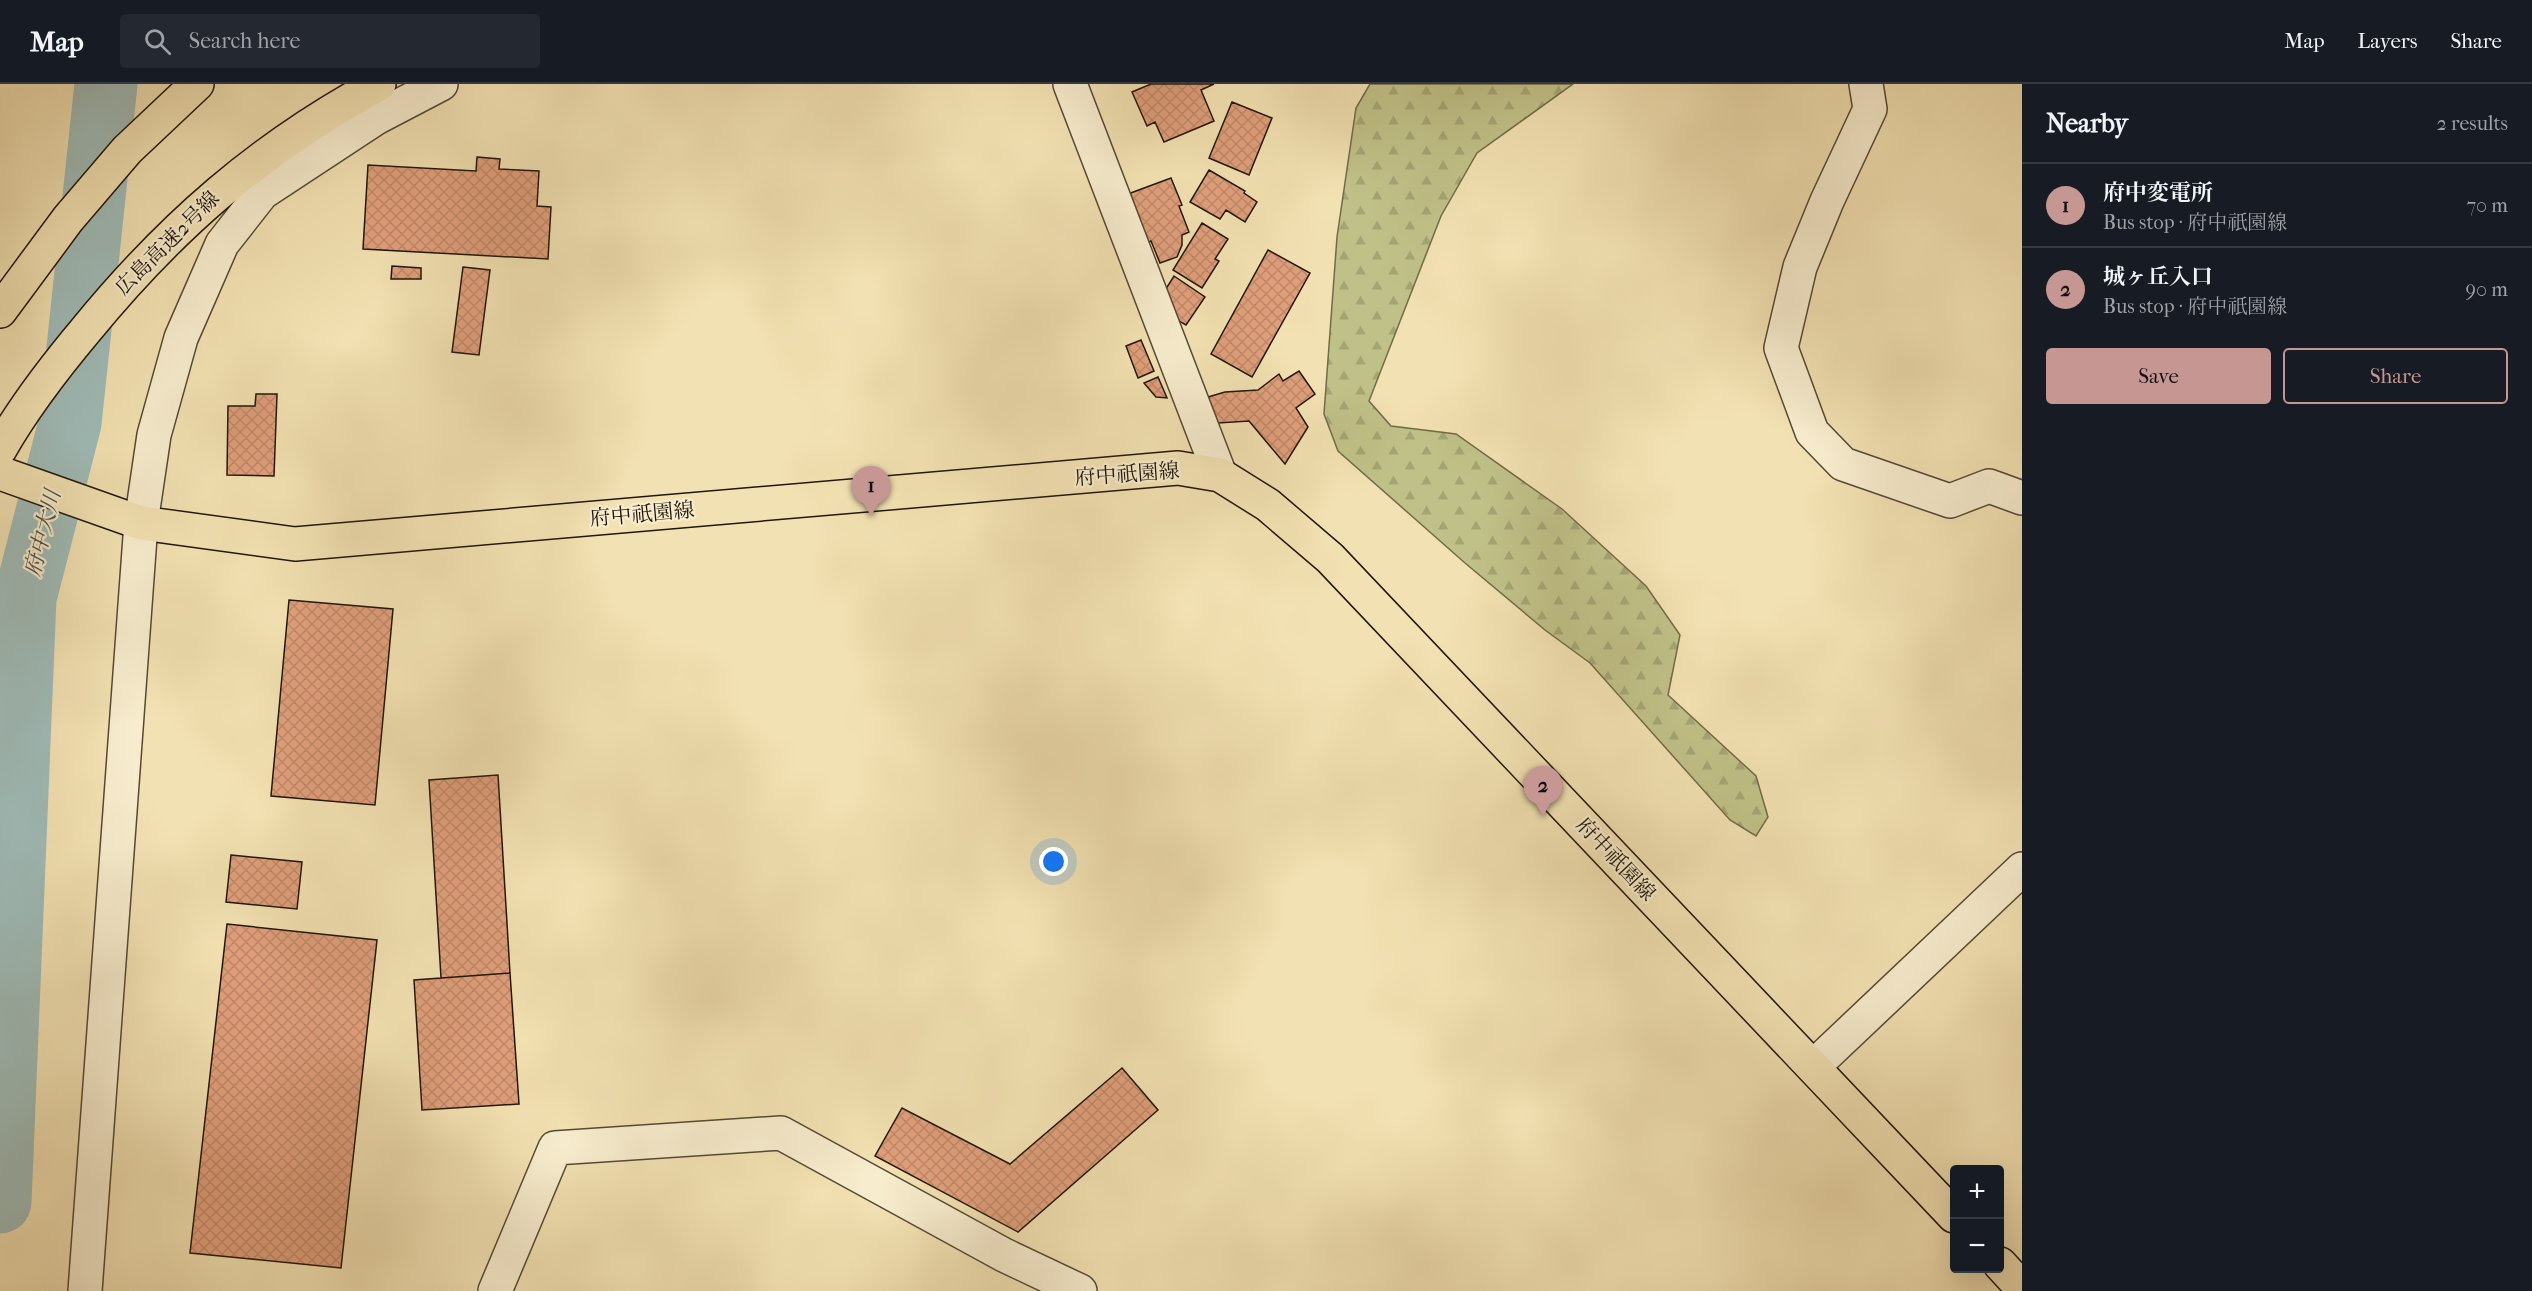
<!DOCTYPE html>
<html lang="en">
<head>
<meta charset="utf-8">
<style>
  :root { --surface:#171b24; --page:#242831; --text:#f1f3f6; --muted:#9ea1a6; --line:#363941; --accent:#c59692 }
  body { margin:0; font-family:"IM FELL French Canon","Noto Serif JP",serif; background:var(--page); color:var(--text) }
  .controls { position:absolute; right:18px; bottom:18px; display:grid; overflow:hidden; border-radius:6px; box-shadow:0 6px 24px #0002 }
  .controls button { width:54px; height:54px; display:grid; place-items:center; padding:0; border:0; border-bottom:2px solid var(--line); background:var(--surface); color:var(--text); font:30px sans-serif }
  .you { position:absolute; left:1054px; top:778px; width:21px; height:21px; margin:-15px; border:4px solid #fff; border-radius:50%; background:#1a73e8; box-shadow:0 0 0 9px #1a73e833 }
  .badge { display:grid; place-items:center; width:39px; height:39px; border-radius:50%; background:var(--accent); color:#111; font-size:20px; font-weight:700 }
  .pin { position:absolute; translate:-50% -50px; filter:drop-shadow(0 2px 3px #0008) }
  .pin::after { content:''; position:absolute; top:32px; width:21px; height:18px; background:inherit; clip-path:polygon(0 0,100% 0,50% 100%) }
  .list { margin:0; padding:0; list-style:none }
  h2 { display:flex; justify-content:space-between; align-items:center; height:78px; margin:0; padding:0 24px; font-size:26px }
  h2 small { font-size:20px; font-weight:400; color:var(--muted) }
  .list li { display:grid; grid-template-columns:39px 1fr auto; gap:18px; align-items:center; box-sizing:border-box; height:84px; padding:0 24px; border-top:2px solid var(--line) }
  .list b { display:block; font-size:22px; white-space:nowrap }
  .list p { margin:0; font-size:20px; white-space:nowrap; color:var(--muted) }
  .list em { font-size:20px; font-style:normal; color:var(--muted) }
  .actions { display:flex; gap:12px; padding:18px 24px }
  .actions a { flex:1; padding:14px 0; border:2px solid var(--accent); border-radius:6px; text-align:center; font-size:21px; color:var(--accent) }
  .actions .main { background:var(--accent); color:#111 }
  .icon { flex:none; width:33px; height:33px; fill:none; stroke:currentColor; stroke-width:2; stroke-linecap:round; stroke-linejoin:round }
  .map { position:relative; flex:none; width:2022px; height:1207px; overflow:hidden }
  header { display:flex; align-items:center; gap:36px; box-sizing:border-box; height:84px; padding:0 30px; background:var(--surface); border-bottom:2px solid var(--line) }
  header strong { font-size:28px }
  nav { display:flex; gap:33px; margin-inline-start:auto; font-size:21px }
  .search { width:420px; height:54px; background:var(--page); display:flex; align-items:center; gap:15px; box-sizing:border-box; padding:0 21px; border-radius:6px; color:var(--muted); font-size:22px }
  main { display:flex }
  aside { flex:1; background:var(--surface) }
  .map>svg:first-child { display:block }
</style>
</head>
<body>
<header>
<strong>Map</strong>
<div class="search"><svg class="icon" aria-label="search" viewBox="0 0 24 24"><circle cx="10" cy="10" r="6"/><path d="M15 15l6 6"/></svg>Search here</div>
<nav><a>Map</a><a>Layers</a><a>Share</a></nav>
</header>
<main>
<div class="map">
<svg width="2022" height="1207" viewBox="0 0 2022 1207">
  <defs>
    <pattern id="forest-firs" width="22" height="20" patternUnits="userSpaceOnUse" patternTransform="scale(1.5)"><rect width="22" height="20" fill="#c0c188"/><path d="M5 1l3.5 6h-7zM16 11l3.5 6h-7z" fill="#a5a574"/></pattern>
    <pattern id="building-cross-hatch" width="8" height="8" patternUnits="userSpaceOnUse" patternTransform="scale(1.5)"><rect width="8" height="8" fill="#e09f7b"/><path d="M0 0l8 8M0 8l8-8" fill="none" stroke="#c08869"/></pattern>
  </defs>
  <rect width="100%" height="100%" fill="#f2e1b2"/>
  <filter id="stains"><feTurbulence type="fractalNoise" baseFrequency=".00333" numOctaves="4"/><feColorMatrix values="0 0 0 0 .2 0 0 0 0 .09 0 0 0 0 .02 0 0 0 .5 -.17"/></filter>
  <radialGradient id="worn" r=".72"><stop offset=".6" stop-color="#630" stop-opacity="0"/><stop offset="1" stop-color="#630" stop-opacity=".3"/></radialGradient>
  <path fill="url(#forest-firs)" stroke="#706c48" stroke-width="1.5" d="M 1370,0 L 1573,0 L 1477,69 L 1441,132 L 1369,317 L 1391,342 L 1456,350 L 1562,425 L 1646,502 L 1680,551 L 1668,611 L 1756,692 L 1768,733 L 1756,752 L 1730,736 L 1590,579 L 1545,546 L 1465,479 L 1338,367 L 1324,330 L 1337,153 L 1356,24 Z"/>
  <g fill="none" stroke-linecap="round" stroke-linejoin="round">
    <path stroke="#9fbbb7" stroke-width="63" d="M 0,1118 L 25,514 L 70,339 L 106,0"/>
  </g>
  <path fill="url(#building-cross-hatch)" stroke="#211609" stroke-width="1.5" d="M 1151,0 L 1214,0 L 1201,6 L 1214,37 L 1164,58 L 1155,38 L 1147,42 L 1132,8 Z
    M 1232,18 L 1272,34 L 1249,91 L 1209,74 Z
    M 477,73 L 500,75 L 499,85 L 539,87 L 537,122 L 551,123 L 548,175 L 363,165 L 368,81 L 476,87 Z
    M 1209,86 L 1245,107 L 1244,109 L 1257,118 L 1245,138 L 1226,126 L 1220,135 L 1190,118 Z
    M 1171,94 L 1182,121 L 1179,122 L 1189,148 L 1182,151 L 1182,161 L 1177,173 L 1160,179 L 1151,157 L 1147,159 L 1128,110 Z
    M 1202,139 L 1228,155 L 1215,175 L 1219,177 L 1202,204 L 1173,186 Z
    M 1268,166 L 1310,189 L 1252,293 L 1211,270 Z
    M 392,182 L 421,184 L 421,195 L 391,195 Z
    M 463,183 L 490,186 L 479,271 L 452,268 Z
    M 1174,192 L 1205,213 L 1186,241 L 1170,232 L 1162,211 Z
    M 1141,256 L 1154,287 L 1138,294 L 1126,262 Z
    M 1299,287 L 1315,310 L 1296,324 L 1308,343 L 1285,380 L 1249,337 L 1218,339 L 1208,313 L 1225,308 L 1258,306 L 1279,290 L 1283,297 Z
    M 1158,293 L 1167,314 L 1156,313 L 1144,299 Z
    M 256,310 L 277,310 L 274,392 L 227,391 L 228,322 L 255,322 Z
    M 289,516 L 393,525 L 375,721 L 271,712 Z
    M 498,691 L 510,889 L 441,894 L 429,696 Z
    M 231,771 L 302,778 L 297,825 L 226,818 Z
    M 227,840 L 377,856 L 341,1184 L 190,1169 Z
    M 510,889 L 519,1020 L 422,1026 L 414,896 Z
    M 1122,984 L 1158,1026 L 1018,1148 L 875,1072 L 902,1024 L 1010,1080 Z"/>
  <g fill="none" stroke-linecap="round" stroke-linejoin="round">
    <defs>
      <path id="minor" d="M 1070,0 L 1220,391
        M 1866,0 L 1870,25 L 1827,117 L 1800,183 L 1781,264 L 1812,348 L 1843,380 L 1950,417 L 1989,402 L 2022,414
        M 1813,983 L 2022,785
        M 85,1207 L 141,439 L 154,351 L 181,254 L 222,160 L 262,109 L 376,34 L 441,0
        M 495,1207 L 555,1064 L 781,1049 L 1004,1171 L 1080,1207"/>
      <path id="major" d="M 0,389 L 141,439 L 295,460 L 1178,384 L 1220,391 L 1268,421 L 1330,474 L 1954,1132
        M 2000,1180 L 2022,1204"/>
      <path id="highway" d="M 0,227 L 68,135 L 127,66 L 197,0
        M 0,365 C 24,323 54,284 85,247 C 170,143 260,64 379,0"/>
    </defs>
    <use href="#minor" stroke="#554933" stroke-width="36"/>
    <use href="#major" stroke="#211609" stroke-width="36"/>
    <use href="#highway" stroke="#211609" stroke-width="36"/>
    <use href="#minor" stroke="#f7eccd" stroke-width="33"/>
    <use href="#major" stroke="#f2e1b2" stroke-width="33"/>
    <use href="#highway" stroke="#f2e1b2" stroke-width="33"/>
  </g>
  <g text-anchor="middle" stroke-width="4.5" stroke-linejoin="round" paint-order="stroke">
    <g font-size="21" fill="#211609" stroke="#f7eccd">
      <text transform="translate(167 159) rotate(-45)" y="7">広島高速2号線</text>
      <text transform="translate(1127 390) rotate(-4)" y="7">府中祇園線</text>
      <text transform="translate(642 430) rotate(-5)" y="7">府中祇園線</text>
      <text transform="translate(1616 775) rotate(47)" y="7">府中祇園線</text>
    </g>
    <g font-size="22" font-style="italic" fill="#4d5046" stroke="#f7eccd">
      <text transform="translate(42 449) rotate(-76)" y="8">府中大川</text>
    </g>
  </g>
  <rect width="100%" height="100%" filter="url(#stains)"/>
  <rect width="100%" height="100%" fill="url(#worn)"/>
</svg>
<div class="controls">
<button>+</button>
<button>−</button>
</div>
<div class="you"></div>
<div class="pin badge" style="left:871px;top:432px">1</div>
<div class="pin badge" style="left:1543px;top:732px">2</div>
</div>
<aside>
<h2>Nearby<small>2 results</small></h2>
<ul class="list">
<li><span class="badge">1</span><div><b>府中変電所</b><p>Bus stop · 府中祇園線</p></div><em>70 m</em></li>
<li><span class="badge">2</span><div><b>城ヶ丘入口</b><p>Bus stop · 府中祇園線</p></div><em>90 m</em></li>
</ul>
<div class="actions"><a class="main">Save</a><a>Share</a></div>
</aside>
</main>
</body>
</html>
